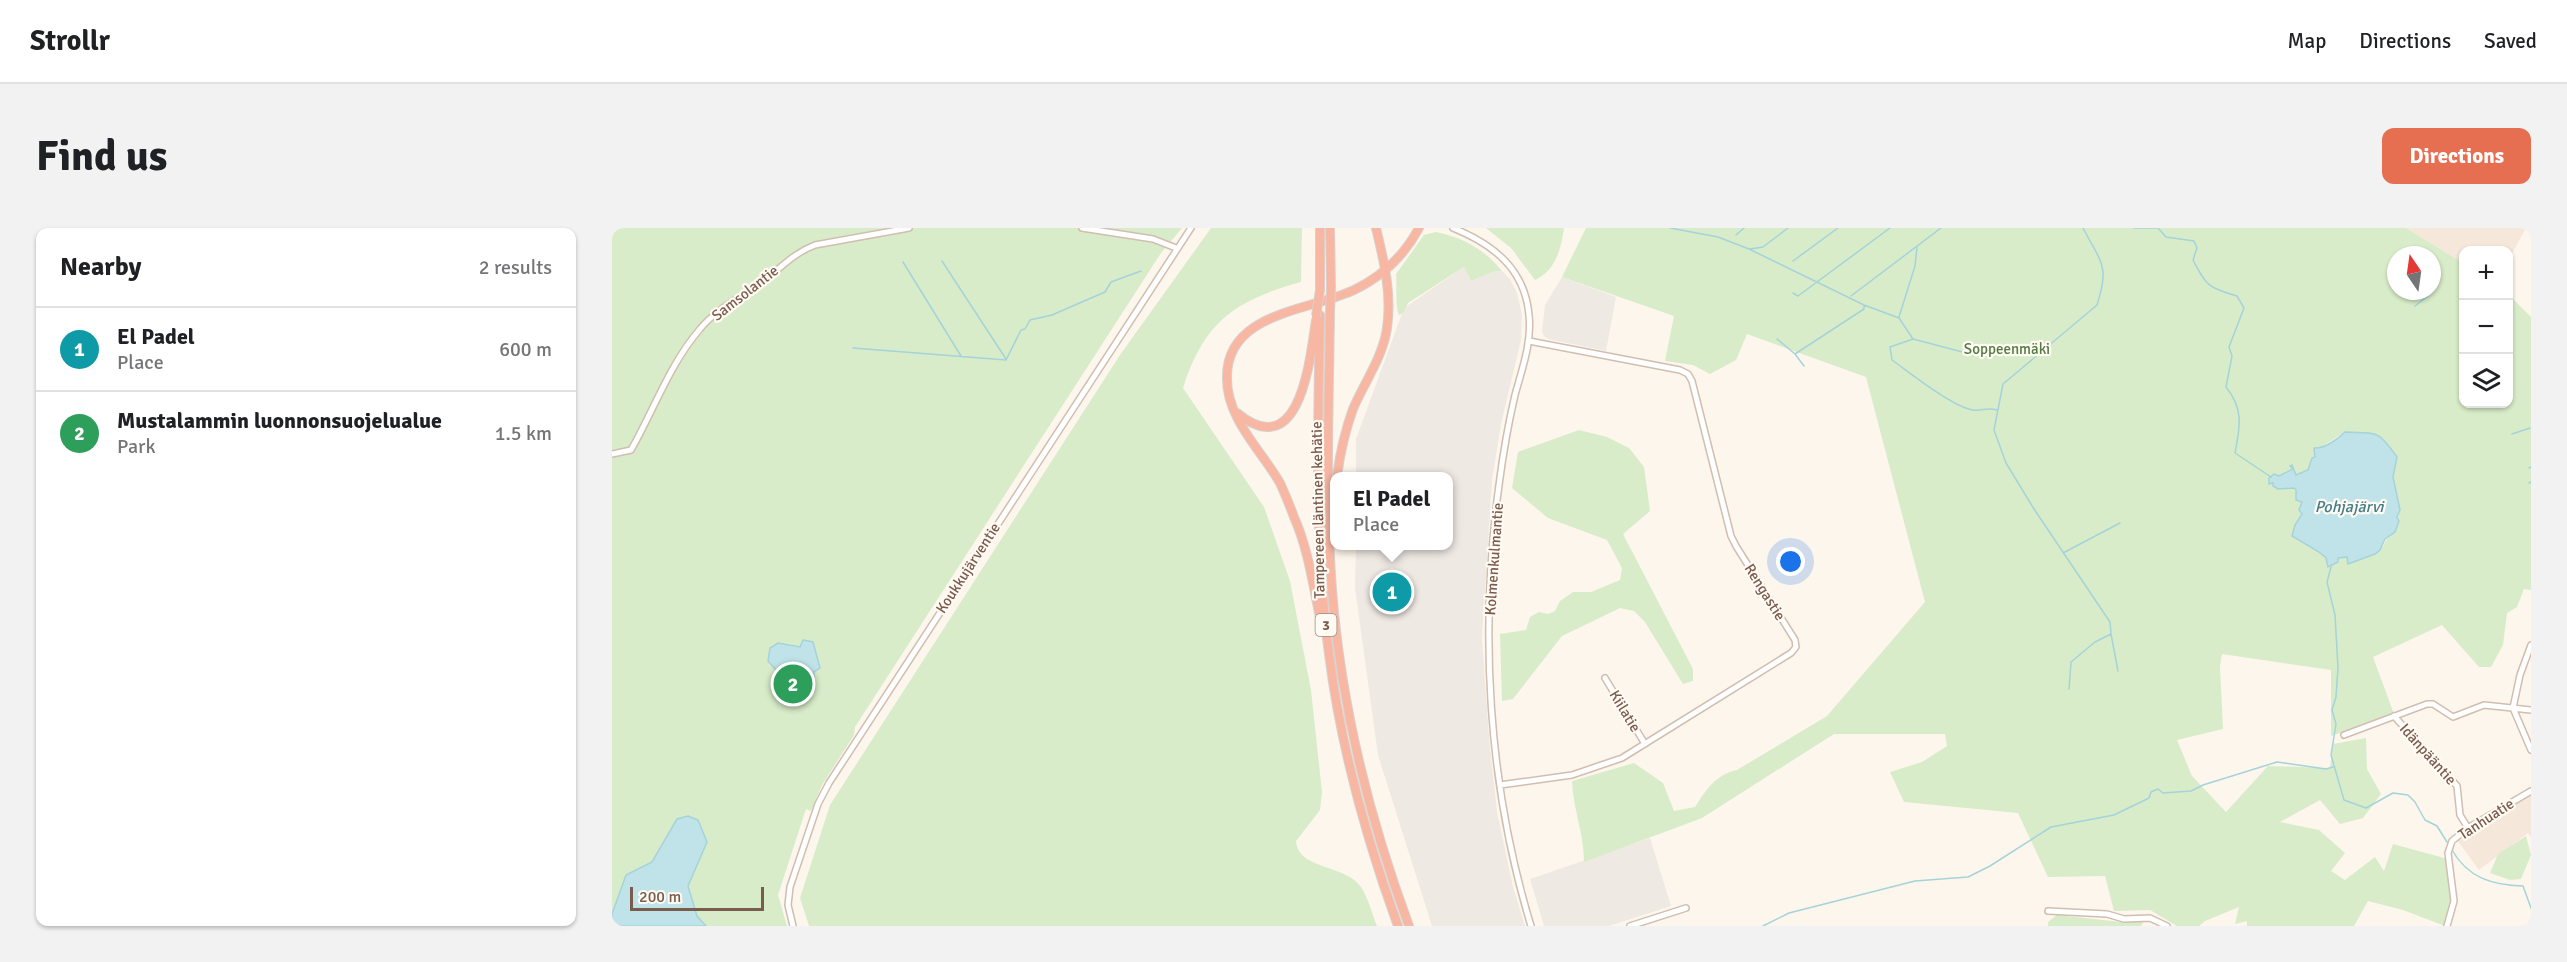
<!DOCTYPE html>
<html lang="en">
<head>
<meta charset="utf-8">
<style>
  :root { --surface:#fff; --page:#f2f2f2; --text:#202124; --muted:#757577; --line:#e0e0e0; --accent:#e76f51 }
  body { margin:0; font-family:Signika,sans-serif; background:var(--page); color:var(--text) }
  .controls { position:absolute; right:18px; top:18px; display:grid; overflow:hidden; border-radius:12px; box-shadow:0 2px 4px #0004 }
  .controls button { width:54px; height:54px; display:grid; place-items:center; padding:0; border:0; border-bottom:2px solid var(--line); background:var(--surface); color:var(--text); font:30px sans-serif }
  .compass { position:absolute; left:1775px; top:18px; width:54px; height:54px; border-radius:50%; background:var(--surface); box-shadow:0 2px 4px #0004; rotate:347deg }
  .scale { position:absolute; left:18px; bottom:15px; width:134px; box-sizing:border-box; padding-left:6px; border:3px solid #7a5c4d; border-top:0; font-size:16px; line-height:21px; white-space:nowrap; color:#7a5c4d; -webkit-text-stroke:4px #fffaf3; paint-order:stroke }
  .you { position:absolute; left:1179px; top:334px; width:21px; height:21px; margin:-15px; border:4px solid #fff; border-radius:50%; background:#1a73e8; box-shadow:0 0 0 9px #1a73e833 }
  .badge { display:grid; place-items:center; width:39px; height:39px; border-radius:50%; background:var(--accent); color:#fff; font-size:20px; font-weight:700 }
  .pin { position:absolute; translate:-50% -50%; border:3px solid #fff; box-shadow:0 2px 6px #0006 }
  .popup { position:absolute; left:718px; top:244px; width:123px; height:78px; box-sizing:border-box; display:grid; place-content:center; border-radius:12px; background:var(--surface); filter:drop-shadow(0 2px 4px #0005); font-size:20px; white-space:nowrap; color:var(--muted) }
  .popup b { font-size:22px; color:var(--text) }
  .popup::after { content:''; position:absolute; left:50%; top:100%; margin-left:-12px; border:12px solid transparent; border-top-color:var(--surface) }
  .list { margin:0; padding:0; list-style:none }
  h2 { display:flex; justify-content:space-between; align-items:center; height:78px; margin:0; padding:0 24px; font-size:26px }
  h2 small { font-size:20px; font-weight:400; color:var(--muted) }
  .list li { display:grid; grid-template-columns:39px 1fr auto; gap:18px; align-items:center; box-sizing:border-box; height:84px; padding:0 24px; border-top:2px solid var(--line) }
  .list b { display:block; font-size:22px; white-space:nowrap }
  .list p { margin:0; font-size:20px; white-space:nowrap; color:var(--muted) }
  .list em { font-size:20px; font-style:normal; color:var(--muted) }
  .icon { flex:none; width:33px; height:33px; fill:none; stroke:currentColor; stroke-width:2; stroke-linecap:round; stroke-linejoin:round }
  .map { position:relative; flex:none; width:1919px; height:698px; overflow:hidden; border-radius:12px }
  header { display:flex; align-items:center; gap:36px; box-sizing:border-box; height:84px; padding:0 30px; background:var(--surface); border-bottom:2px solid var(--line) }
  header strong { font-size:28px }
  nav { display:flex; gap:33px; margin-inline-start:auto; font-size:21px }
  .intro { display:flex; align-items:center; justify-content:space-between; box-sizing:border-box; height:144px; padding:0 36px }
  h1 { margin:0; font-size:42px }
  .button { padding:15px 27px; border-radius:12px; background:var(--accent); color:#fff; font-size:21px; font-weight:700 }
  main { display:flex; gap:36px; padding:0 36px }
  aside { flex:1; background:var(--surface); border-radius:12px; box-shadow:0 2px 4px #0004 }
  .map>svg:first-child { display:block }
</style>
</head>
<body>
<header>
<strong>Strollr</strong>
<nav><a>Map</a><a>Directions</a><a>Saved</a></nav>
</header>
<div class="intro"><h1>Find us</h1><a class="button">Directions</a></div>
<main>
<aside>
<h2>Nearby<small>2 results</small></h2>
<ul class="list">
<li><span class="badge" style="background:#0f9aa8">1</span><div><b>El Padel</b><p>Place</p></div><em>600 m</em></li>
<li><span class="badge" style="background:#2e9e5b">2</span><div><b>Mustalammin luonnonsuojelualue</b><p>Park</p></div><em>1.5 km</em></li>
</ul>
</aside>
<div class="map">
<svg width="1919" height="698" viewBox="0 0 1919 698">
  <rect width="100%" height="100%" fill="#fdf6ec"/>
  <path fill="#f5e8da" d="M 1794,0 L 1914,0 L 1897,31 L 1896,22 L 1852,22 L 1851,35 Z
    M 1919,566 L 1919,609 L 1916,605 L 1867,642 L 1845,612 L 1865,597 Z"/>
  <path fill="#efe9e4" d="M 852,39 L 859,53 L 883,43 L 890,43 L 898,51 L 905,65 L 910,86 L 909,112 L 889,196 L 880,252 L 870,410 L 877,510 L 885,584 L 901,659 L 913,698 L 820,698 L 766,527 L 743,360 L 744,318 L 837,318 L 837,248 L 744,248 L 744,211 L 792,80 Z
    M 950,49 L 1004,69 L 994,123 L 936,111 L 932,108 L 930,103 L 933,77 Z
    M 1038,610 L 1059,678 L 997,698 L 932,698 L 918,651 Z"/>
  <path fill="#d8ecc9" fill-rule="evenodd" d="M 0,0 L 570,0 L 549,25 L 243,499 L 242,507 L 210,557 L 199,583 L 194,581 L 166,667 L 175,698 L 94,698 L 85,688 L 76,658 L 95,614 L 65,591 L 40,635 L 14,647 L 0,686 Z
    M 599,0 L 690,0 L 689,54 C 624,72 592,93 571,160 L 652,279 L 678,353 L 699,462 L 710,564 L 708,582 L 684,613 C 686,642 733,636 749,659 C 756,669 760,686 765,698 L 197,698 L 188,670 L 218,577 L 508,127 Z
    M 874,0 L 952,0 C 949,21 944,42 923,52 L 899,20 Z
    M 974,0 L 1794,0 L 1851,35 L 1852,176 L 1896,176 L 1897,67 L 1919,89 L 1919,362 L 1912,361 L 1905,379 L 1895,385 L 1891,417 L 1879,439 L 1867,439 L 1830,397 L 1761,429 L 1782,486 L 1719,508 L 1719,442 L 1610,426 L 1608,438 L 1611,501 L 1565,512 L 1580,548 L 1614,584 L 1656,538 L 1718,540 L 1721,516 L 1754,510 L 1755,541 L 1769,566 L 1751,590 L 1728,596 L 1708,572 L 1668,594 L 1707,602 L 1733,625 L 1719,643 L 1733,652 L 1763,629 L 1772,643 L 1781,616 L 1836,631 L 1842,673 L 1833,698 L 1791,682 L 1756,673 L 1742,698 L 1635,698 L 1635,693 L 1623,696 L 1627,679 L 1593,693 L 1587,698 L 1565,698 L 1538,682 L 1502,683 L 1493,648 L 1436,649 L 1406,585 L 1292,574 L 1278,544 L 1310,534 L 1335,518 L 1333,506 L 1222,506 L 1090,590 L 972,634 C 972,605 961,581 960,553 L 1022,535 L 1051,555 L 1062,583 L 1083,579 C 1095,561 1103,547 1125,542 L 1215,488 L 1313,374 L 1254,149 L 1135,106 L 1124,132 L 1098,146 L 1081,137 L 1053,133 L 1062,88 L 950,49 ZM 1784,27 L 1820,27 L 1820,63 L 1784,63 ZM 1733,204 C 1762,205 1768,204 1785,229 L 1781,249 L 1788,282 L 1783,304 C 1772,311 1774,316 1768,322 C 1759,330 1746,332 1735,335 L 1735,328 L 1726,330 L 1720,337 L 1707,324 L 1684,311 C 1684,288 1698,282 1682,260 L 1666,261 L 1657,250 L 1662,246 L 1667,248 L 1681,241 L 1683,247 L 1696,242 L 1706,221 Z
    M 824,4 C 852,10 872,21 890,43 L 883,43 L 859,53 L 852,39 L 796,75 L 791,85 L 787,87 C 783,80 785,57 784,46 L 812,7 Z
    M 967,202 L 995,209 L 1017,220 L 1032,239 L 1038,283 L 1011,306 L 1081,441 L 1081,453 L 1071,456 L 1033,394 L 1022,383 L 1008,380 L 950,408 L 901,471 L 890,473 L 888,406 L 914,402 L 918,389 L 927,384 L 936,386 L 943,383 L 948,373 L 961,364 L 979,364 L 1008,352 L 1010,340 L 995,312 L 936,290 L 900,260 L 906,224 Z
    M 1914,608 L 1919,627 L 1909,651 L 1898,652 L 1878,645 L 1886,626 Z
    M 1445,687 L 1509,694 L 1532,693 L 1529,698 L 1436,698 L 1436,694 Z"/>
  <path fill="#bfe3e8" stroke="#a5d3da" stroke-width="1.5" d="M 1733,204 C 1766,206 1765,201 1785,229 L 1781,249 L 1788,282 L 1785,289 L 1787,293 L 1783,304 L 1773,311 L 1768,322 L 1763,326 L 1736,336 L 1735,329 L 1726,330 L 1726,334 L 1716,339 L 1714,330 L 1707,324 L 1680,308 L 1683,297 L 1690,286 L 1687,282 L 1690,274 L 1684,272 L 1684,262 L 1682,260 L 1666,261 L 1661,258 L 1661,255 L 1657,256 L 1657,250 L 1662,246 L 1667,248 L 1681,241 L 1678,238 L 1680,237 L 1684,247 L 1696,242 L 1700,230 L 1703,229 L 1702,220 C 1712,221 1726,211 1733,204 Z
    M 191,412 L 201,414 L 208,440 L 202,444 L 202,455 L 186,459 L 170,452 L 171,444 L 164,442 L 156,433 L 158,420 L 166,415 L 188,419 Z
    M 76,588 L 86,592 L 95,614 L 76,658 L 85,688 L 94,698 L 0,698 L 0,686 L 14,647 L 40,634 L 65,591 Z"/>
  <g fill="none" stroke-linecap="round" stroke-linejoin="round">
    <path stroke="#a5d3da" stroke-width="1.5" d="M 1058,0 L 1106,9 L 1137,21 L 1252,77 L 1287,90 L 1301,111 L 1362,127
      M 1522,0 L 1546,0 L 1554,9 L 1582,13 L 1585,20 L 1581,32 C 1594,57 1596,60 1625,68 L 1632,80 L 1617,119 L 1620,128 L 1614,159 C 1632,181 1628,199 1623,225 L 1659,249
      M 1124,7 L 1132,0
      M 1138,21 L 1151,19 L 1176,0
      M 330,33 L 394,131
      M 1181,33 L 1226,0
      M 291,34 L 349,128
      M 1181,65 L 1186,68 L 1278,0
      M 1239,68 L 1329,0
      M 1803,78 L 1818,66
      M 1287,89 L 1303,38 L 1305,19
      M 1165,111 L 1183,126 L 1192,138
      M 1301,111 L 1278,119 L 1280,132 C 1297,144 1342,180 1361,182 C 1370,183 1375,179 1385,182
      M 241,120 L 394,132
      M 1183,126 L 1252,81 L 1252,77
      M 394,132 L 409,102 L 413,101 L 418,92 L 440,87 L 493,64 L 499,54 L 529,43
      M 1900,206 L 1918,200
      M 1917,240 L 1919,239
      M 1917,255 L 1919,254
      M 1451,325 L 1508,295
      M 1719,339 L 1715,354 L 1723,387 L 1726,440 L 1724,469 L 1720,482 L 1724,496 L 1719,527 L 1732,572 L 1754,580 L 1781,565 L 1796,567 L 1803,574 L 1813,592 L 1825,598 L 1835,614
      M 1499,406 L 1506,443
      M 1457,461 L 1459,434 L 1483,414 L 1499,406 L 1498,394 L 1422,281 L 1394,235 L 1382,202 L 1391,156 L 1485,77 C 1498,37 1489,35 1471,0
      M 1840,622 C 1856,650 1880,657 1911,658 L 1919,680
      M 1151,698 L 1177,685 L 1303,653 L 1356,649 L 1378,638 L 1439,599 L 1502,587 L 1537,570 L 1539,564 L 1546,561 L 1551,565 L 1579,563 L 1591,557 L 1665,534 L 1714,541 L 1721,539"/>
    <defs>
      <path id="minor" d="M 470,0 L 541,11 L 564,20
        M 841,0 C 881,16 913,41 917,87 C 920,115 910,141 903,167 C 896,197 891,226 887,257 C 867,403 876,557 919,698
        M 0,226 L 19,222 C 42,182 57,137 88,101 C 106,79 132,68 154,51 C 171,38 182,25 203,17 L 297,0
        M 1919,417 L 1908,447 L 1901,480 L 1919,522
        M 993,450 L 1033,516
        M 1782,488 L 1845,558 L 1848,587 L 1856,600
        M 1732,507 L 1815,476 L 1821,476 L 1841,489 L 1872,477 L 1919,482
        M 888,557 L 960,547 L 1010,530 L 1179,425 L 1184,419 L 1183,412 L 1124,318 L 1119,308 L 1080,153 L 1076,146 L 1068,142 L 917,113
        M 1436,683 L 1495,686 L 1512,691 L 1538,690 L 1555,698
        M 181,698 L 176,677 L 178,659 L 206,576 L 217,555 L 579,0
        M 1018,698 L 1074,680
        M 1835,698 L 1842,673 L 1836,625 L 1840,613 L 1856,600 L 1919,563"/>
      <path id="highway" d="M 708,0 L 708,62
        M 718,0 L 719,59
        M 718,84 C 717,176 713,269 720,362 C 729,477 757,590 797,698
        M 708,87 C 706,200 702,314 717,426 C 729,520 754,610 786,698
        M 625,185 C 689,237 698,130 704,92
        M 725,248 C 728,226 733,203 741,181 C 752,155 771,129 775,100 C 780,66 772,33 764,0
        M 721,283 L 723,264
        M 711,403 C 702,366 698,325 682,289 C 678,278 673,266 668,255 C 649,222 615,191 615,151 C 613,84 698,83 742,62 C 771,48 792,28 807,0"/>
    </defs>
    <use href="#minor" stroke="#d1beb0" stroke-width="8"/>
    <use href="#highway" stroke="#dad1cd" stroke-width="10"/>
    <use href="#minor" stroke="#fff" stroke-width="5"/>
    <use href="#highway" stroke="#f7b7a3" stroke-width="8"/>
    <defs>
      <path id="highway-bridge" d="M 718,84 L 719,59
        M 704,88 L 708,62"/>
    </defs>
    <use href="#highway-bridge" stroke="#dad1cd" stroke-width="10" stroke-linecap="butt"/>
    <use href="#highway-bridge" stroke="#f7b7a3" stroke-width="8"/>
  </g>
  <g text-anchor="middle" stroke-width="4.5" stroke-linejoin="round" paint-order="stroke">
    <rect fill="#fffaf3" stroke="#a28b7f" stroke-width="1.5" x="703.5" y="386" width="21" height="22" rx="4.5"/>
    <g font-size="14" font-weight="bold" fill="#7a5c4d">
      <text x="714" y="402">3</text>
    </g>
    <g font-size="15" fill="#7a5c4d" stroke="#fffaf3">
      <text transform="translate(133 65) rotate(-38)" y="5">Samsolantie</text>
      <text transform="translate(706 282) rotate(-91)" y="5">Tampereen läntinen kehätie</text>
      <text transform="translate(882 331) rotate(-86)" y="5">Kolmenkulmantie</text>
      <text transform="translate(356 340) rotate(-57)" y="5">Koukkujärventie</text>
      <text transform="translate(1153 364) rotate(58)" y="5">Rengastie</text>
      <text transform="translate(1013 483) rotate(59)" y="5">Kiilatie</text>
      <text transform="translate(1816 526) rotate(48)" y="5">Idänpääntie</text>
      <text transform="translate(1874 591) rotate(-33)" y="5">Tanhuatie</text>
    </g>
    <g font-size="15" fill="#537a41" stroke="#fffaf3">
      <text x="1395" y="126">Soppeenmäki</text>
    </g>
    <g font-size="16" font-style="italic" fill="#437c86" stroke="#fffaf3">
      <text x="1737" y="284">Pohjajärvi</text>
    </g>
  </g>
</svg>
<div class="controls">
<button>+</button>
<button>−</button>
<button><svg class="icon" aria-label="layers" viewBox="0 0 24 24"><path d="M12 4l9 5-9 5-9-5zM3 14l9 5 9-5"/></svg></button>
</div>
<svg class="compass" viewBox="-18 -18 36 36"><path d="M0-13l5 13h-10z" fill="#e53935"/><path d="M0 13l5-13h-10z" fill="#757577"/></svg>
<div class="scale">200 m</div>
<div class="you"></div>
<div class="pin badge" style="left:780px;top:364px;background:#0f9aa8">1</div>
<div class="popup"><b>El Padel</b>Place</div>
<div class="pin badge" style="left:181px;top:456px;background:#2e9e5b">2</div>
</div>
</main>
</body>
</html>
